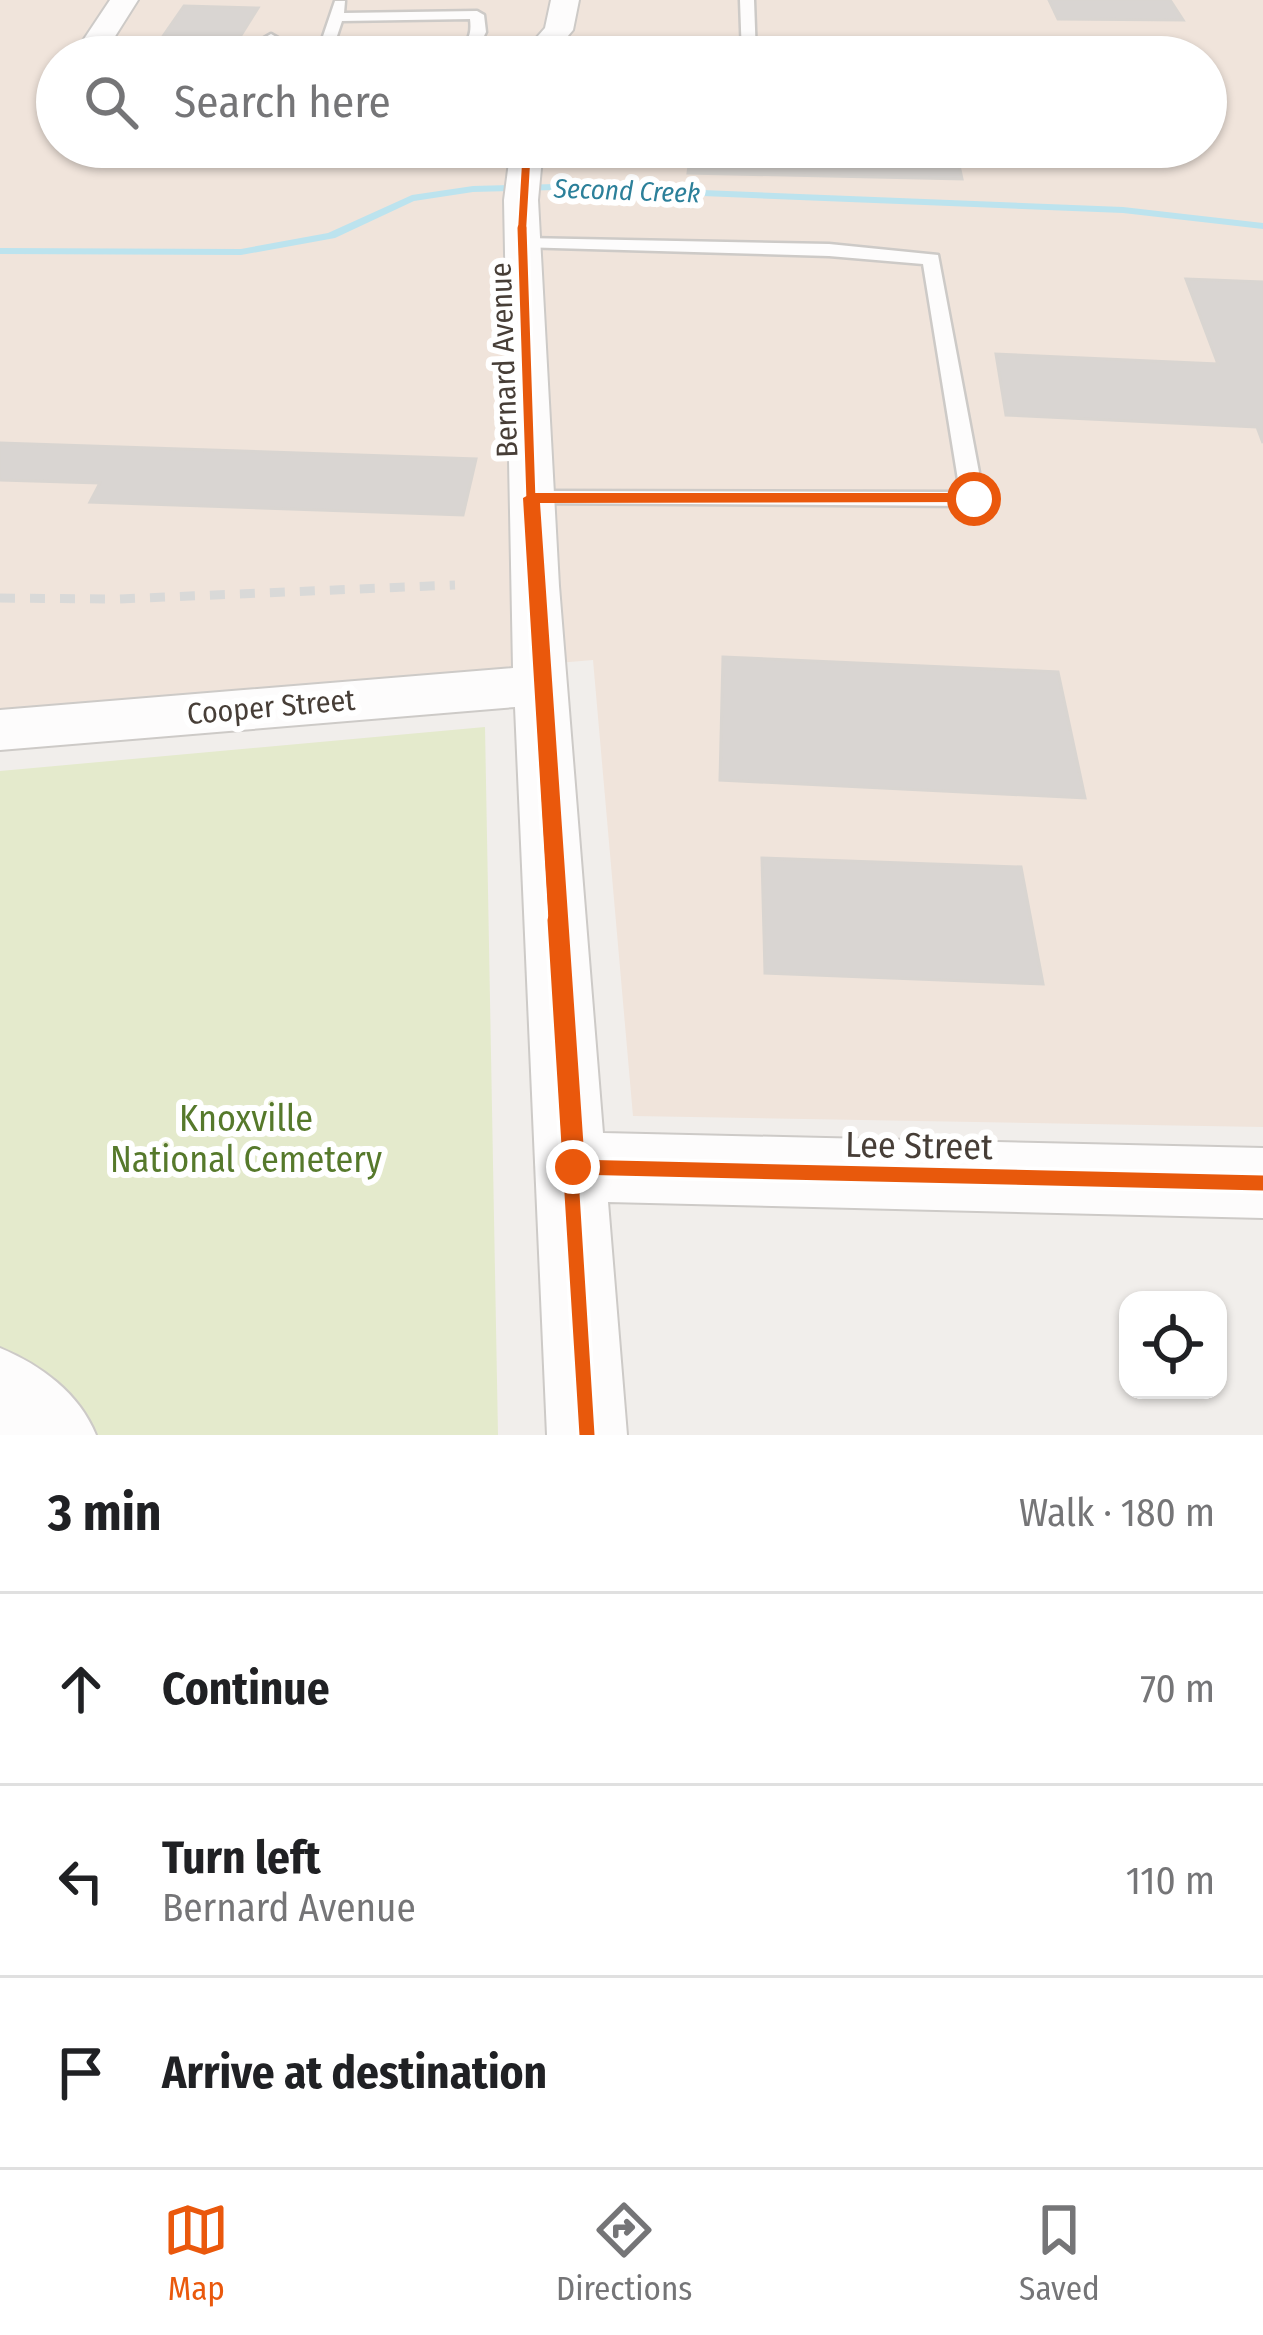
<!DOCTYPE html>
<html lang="en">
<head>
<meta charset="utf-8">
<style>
  :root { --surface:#fff; --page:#f6f6f6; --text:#202124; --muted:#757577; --line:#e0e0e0; --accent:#ea580c }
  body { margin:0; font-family:"Fira Sans Condensed",sans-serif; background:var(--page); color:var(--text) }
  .controls { position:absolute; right:36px; bottom:36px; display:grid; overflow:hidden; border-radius:24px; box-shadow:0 3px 9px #0004 }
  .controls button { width:108px; height:108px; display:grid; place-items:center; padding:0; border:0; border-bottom:3px solid var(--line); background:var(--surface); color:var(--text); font:60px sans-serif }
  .stop { position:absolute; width:36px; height:36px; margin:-27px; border:9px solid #ea580c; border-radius:50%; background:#fff }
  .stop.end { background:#ea580c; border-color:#fff; box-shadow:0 3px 12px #0008 }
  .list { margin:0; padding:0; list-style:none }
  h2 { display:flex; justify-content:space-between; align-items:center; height:156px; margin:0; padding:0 48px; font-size:51px }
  h2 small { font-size:39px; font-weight:400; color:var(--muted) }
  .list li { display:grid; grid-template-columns:78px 1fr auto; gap:36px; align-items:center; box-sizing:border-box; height:192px; padding:0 48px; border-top:3px solid var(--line) }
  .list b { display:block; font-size:45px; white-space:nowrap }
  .list p { margin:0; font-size:39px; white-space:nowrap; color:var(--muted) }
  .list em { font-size:39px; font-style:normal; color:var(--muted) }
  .icon { flex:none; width:66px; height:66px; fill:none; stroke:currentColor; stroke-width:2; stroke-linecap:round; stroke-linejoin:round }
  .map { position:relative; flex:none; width:1263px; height:1435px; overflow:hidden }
  .search { position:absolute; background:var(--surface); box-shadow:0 3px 9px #0004; left:36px; right:36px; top:36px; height:132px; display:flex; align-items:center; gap:30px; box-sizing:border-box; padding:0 42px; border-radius:66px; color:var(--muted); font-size:45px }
  .sheet { height:732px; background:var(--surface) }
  nav { display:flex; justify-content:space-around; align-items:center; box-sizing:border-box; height:168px; border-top:3px solid var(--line); background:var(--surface); font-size:33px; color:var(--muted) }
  nav a { display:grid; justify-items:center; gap:6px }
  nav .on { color:var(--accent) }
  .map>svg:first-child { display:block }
</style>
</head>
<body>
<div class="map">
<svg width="1263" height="1435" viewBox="0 0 1263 1435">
  <rect width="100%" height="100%" fill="#f1eeeb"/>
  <path fill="#f0e4db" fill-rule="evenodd" d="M 0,0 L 1263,0 L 1263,1127 L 633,1116 L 593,660 L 0,710 ZM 57,57 L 1206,57 L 1206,147 L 57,147 Z"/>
  <path fill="#e4eacc" d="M 485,727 L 498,1435 L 0,1435 L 0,771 Z"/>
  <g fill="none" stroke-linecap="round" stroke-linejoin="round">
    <path fill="#bce3ee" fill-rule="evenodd" d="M 555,184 L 1123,207 L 1263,223 L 1263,229 L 1123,213 L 555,190 L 473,192 L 414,201 L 335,238 L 241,255 L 0,254 L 0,248 L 241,249 L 328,233 L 412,195 L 473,186 Z"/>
  </g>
  <path fill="#d9d5d2" stroke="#d9d5d1" stroke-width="3" d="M 1049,0 L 1170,0 L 1183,20 L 1058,19 Z
    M 184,6 L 258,8 L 228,56 L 150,55 Z
    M 611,147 L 955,147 L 962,179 L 688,173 L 689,166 L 608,163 Z
    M 1186,279 L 1263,282 L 1263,443 L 1257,427 L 1006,415 L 996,354 L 1218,364 Z
    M 0,443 L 476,459 L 463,515 L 90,502 L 100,483 L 0,480 Z
    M 723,657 L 1058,672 L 1085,798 L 720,780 Z
    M 762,858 L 1021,867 L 1043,984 L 765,973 Z"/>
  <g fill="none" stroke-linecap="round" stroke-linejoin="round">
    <defs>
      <path id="lane" d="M 740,0 L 754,0 L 756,57 L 742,57 Z
        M 335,1 L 345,1 L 344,13 L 477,11 L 484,15 L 486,32 L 475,54 L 447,57 C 462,45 473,43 470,19 L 342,21 L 330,57 L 316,57 Z
        M 271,34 L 278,38 L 283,57 L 269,57 L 264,38 Z
        M 525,238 L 829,244 L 938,255 L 984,499 L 973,506 L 524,503 L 521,498 L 532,491 L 960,492 L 923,264 L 829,256 L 519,247 L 519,239 Z"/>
      <path id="street" d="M 110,0 L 138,0 L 102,57 L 72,57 Z
        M 551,0 L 579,0 L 573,30 L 550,57 L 526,57 L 523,53 L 545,28 Z
        M 511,147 L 543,147 L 538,200 L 559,586 L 603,1133 L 1263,1148 L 1263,1218 L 608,1202 L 627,1435 L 547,1435 L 515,707 L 0,750 L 0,710 L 513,668 L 504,200 Z
        M 0,1348 C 41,1365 79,1393 96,1435 L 0,1435 Z"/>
    </defs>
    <use href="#lane" stroke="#cdcac7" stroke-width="5"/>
    <use href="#street" stroke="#cdcac7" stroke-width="4"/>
    <use href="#lane" fill="#fdfcfc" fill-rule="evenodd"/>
    <use href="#street" fill="#fdfcfc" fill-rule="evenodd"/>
    <path stroke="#d9d9d8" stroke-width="9" stroke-dasharray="15 15" stroke-linecap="butt" d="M 0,598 L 118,599 L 455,585"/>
    <defs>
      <path id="cycleway-far3" d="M 522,231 L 527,147"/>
      <path id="cycleway-far2" d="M 522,228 L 532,531"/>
      <path id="cycleway-far1" d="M 532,528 L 555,923"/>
      <path id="cycleway" d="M 555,920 L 587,1435
        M 573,1167 L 1263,1183"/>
    </defs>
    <use href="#cycleway-far3" stroke="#fff" stroke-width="12"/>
    <use href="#cycleway-far2" stroke="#fff" stroke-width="15"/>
    <use href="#cycleway-far1" stroke="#fff" stroke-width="20"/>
    <use href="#cycleway" stroke="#fff" stroke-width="22"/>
    <use href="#cycleway-far3" stroke="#e8590c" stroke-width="8"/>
    <use href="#cycleway-far2" stroke="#e8590c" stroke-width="9"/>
    <use href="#cycleway-far1" stroke="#e8590c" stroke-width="12"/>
    <use href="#cycleway" stroke="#e8590c" stroke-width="15"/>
  </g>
  <path fill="#ea580c" d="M 974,493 L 982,499 L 979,502 L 540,503 L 585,1167 L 582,1176 L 573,1179 L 564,1176 L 523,498 L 532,493 Z"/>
  <g text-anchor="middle" stroke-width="12" stroke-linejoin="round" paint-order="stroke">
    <g font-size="27" font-style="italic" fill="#2c809a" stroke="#fff">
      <text transform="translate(627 191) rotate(2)" y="9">Second Creek</text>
    </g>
    <g font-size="30" fill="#473e37" stroke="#fff">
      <text transform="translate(504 360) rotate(-92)" y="10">Bernard Avenue</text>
      <text transform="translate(271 707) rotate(-5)" y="10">Cooper Street</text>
    </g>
    <g font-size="36" fill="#56792b" stroke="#fff">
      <text x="246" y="1131">Knoxville<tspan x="246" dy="41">National Cemetery</tspan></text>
    </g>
    <g font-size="36" fill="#473e37" stroke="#fff">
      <text transform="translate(919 1145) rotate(1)" y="13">Lee Street</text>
    </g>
  </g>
</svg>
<div class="controls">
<button><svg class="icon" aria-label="locate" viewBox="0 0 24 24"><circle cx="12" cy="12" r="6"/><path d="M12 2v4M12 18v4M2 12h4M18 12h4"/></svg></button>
</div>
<div class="stop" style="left:974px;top:499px"></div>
<div class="stop end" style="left:573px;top:1167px"></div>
<div class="search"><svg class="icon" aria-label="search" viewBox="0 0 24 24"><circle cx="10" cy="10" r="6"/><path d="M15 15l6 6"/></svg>Search here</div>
</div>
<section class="sheet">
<h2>3 min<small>Walk · 180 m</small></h2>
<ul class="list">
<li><svg class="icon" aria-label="ahead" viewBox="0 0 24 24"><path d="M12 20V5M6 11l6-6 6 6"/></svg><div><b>Continue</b></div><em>70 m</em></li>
<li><svg class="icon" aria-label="left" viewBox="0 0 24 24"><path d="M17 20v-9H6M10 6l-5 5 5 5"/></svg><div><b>Turn left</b><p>Bernard Avenue</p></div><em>110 m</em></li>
<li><svg class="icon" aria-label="arrive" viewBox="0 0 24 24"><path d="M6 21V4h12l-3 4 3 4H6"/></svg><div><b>Arrive at destination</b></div></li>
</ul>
</section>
<nav>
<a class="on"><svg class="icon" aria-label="map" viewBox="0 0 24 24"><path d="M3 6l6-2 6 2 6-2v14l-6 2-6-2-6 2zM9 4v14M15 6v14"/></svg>Map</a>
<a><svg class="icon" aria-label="directions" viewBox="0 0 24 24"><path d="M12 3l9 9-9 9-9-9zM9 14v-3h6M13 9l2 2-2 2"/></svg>Directions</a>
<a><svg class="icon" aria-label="saved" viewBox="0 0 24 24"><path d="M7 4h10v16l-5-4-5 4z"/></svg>Saved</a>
</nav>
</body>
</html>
